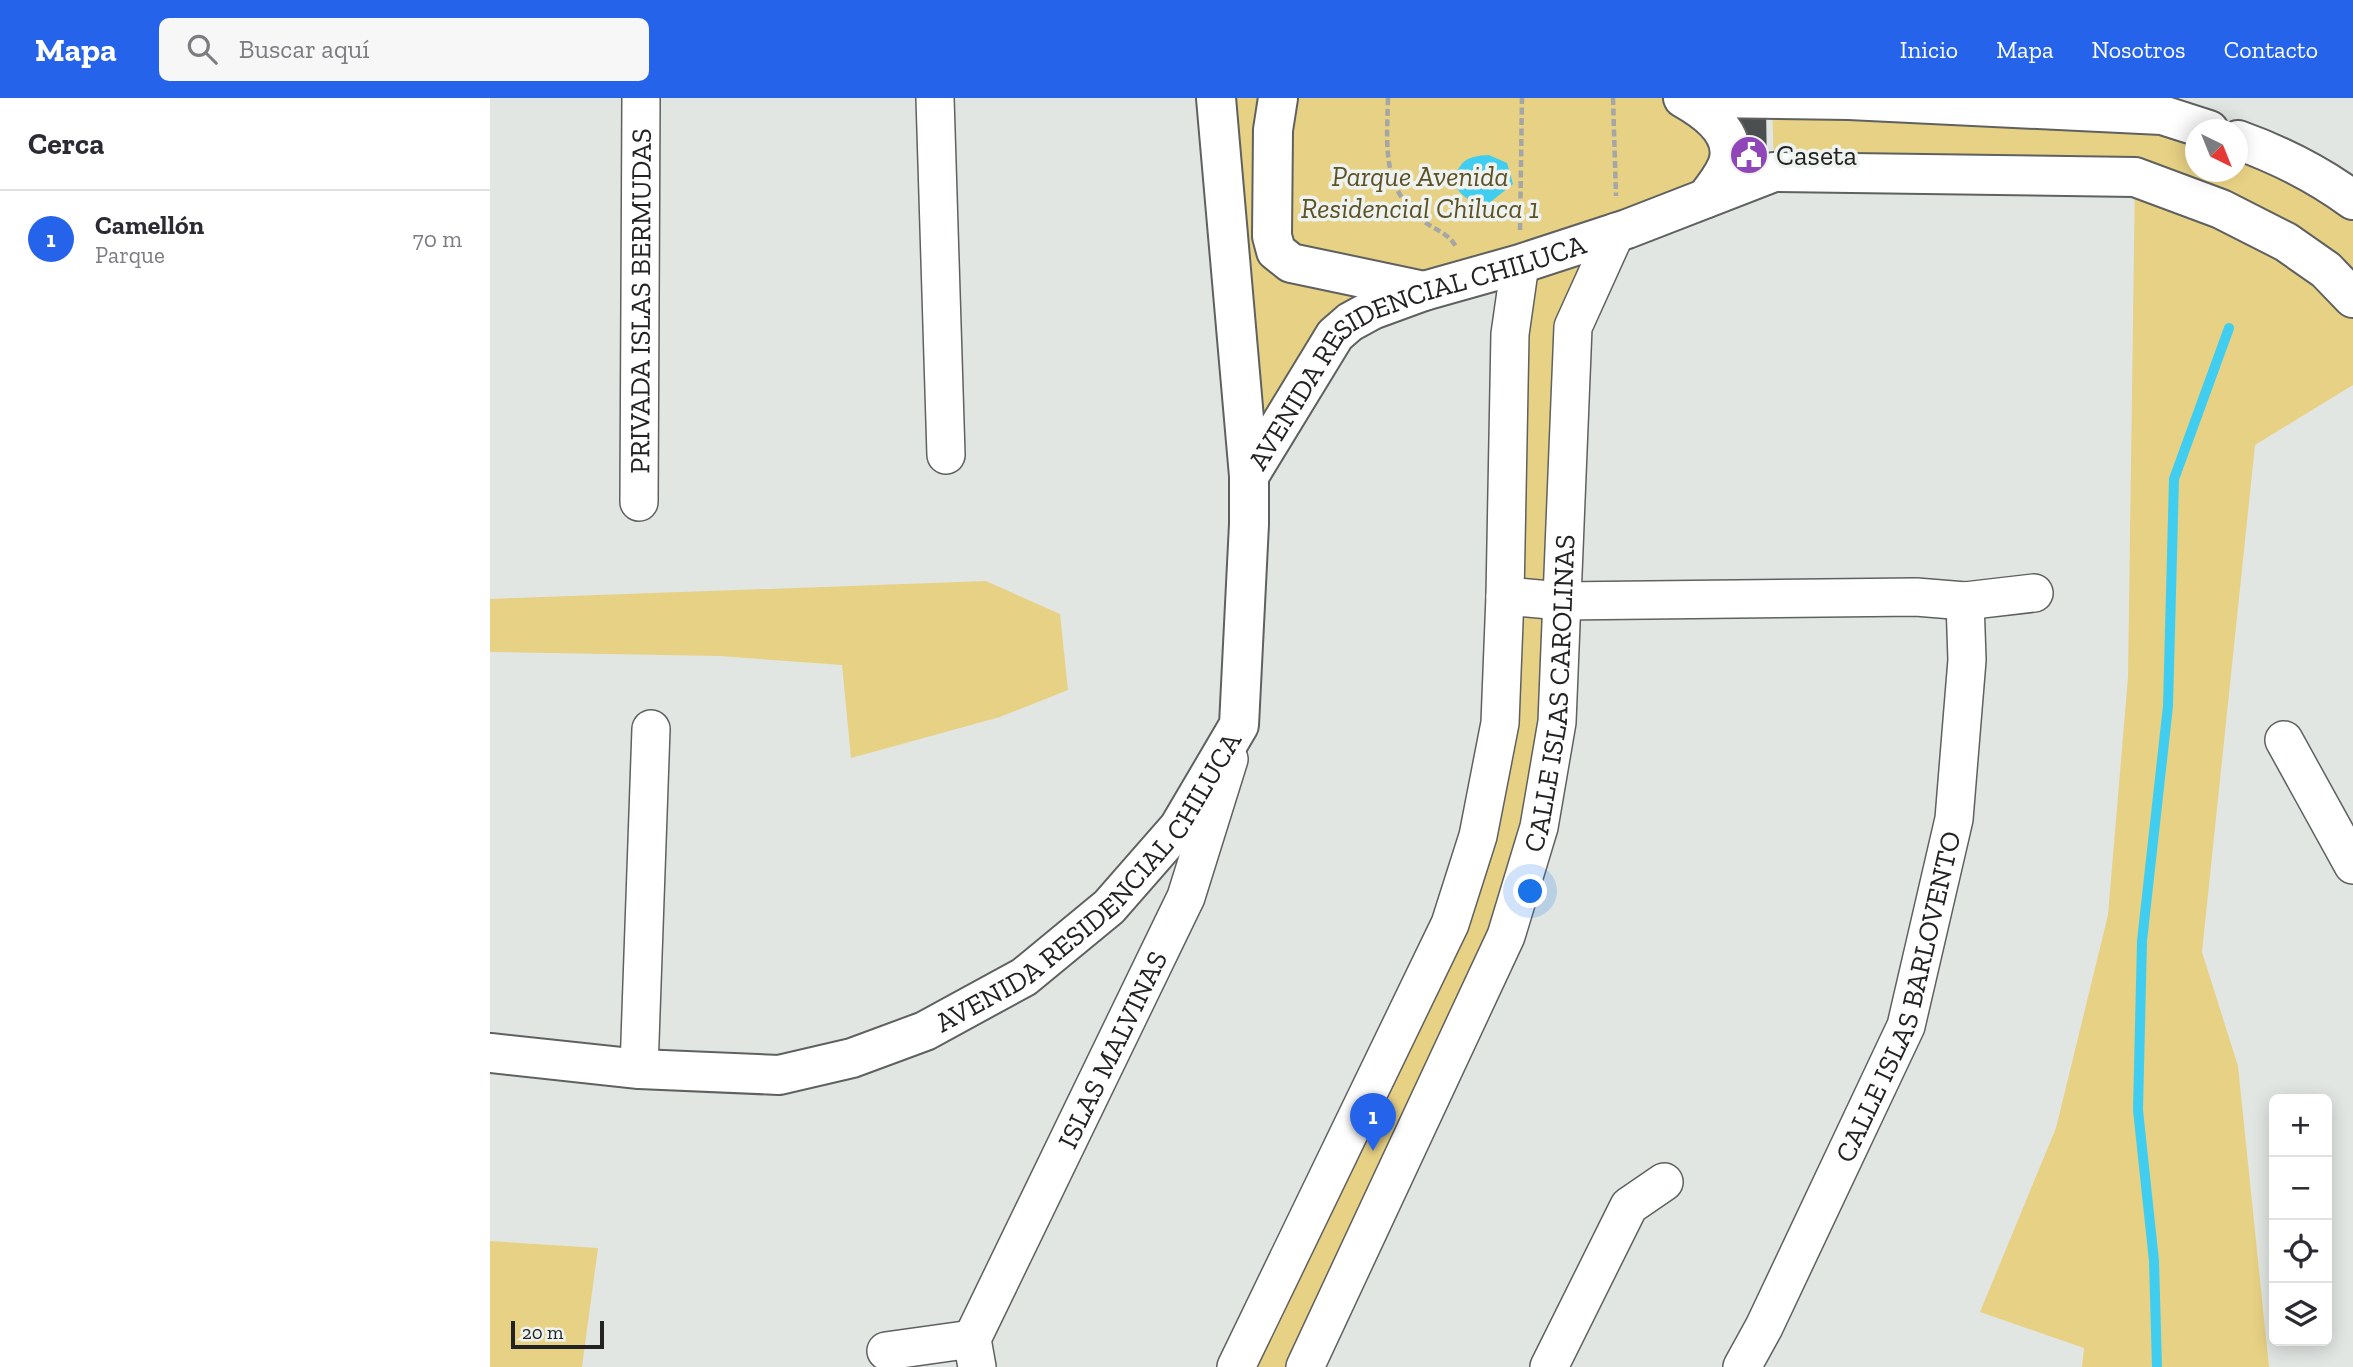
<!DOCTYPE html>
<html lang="es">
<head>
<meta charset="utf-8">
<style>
  :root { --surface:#fff; --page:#f7f7f7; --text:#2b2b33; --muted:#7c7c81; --line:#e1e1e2; --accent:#2563eb }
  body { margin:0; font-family:"Zilla Slab",serif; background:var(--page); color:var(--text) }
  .controls { position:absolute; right:21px; bottom:21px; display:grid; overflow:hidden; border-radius:10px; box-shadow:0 4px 18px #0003 }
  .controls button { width:63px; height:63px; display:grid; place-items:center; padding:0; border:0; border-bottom:2px solid var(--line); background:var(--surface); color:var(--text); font:35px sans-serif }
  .compass { position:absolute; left:1695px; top:21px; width:63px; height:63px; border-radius:50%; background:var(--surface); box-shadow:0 4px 18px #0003; rotate:137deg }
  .scale { position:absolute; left:21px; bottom:18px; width:93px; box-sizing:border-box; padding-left:7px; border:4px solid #222322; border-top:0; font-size:19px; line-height:24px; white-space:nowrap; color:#222322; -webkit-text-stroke:5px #eff3f0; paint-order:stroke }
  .you { position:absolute; left:1041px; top:794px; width:24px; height:24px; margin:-18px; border:5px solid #fff; border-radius:50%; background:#1a73e8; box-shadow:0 0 0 10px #1a73e833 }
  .badge { display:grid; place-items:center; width:46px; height:46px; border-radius:50%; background:var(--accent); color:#fff; font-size:23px; font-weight:700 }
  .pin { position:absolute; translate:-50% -58px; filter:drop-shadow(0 2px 4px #0008) }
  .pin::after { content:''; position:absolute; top:37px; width:24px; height:21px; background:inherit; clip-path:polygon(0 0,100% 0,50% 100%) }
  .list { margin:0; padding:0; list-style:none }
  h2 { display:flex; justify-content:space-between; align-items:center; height:91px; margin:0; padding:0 28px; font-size:30px }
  h2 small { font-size:23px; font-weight:400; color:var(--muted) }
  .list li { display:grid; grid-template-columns:46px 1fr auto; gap:21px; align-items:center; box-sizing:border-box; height:98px; padding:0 28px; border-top:2px solid var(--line) }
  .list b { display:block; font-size:26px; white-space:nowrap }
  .list p { margin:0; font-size:23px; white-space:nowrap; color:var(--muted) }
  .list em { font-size:23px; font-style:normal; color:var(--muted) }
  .icon { flex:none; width:38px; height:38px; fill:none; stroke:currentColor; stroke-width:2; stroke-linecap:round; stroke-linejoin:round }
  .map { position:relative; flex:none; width:1863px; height:1269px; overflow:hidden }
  header { display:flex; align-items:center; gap:42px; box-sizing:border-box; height:98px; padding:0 35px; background:var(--accent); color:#fff }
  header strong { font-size:33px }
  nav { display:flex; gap:38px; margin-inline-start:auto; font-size:24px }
  .search { width:490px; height:63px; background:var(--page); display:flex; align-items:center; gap:18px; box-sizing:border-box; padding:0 24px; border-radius:10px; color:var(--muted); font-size:26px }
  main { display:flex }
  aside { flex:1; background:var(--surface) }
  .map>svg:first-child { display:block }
</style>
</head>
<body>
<header>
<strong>Mapa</strong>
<div class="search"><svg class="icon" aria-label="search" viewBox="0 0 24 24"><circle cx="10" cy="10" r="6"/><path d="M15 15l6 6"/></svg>Buscar aquí</div>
<nav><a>Inicio</a><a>Mapa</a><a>Nosotros</a><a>Contacto</a></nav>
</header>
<main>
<aside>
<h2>Cerca<small></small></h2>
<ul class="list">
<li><span class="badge">1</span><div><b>Camellón</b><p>Parque</p></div><em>70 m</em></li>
</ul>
</aside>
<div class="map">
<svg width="1863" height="1269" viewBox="0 0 1863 1269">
  <rect width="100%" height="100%" fill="#e2e6e3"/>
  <path fill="#e7d184" d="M 726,0 L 1193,0 L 1238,66 L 1137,131 L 1083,229 L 1049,729 L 815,1269 L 746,1269 L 988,738 L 1030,167 L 882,212 L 759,378 Z
    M 1282,1 L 1706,32 L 1706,74 L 1748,74 L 1748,42 L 1863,102 L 1863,287 L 1765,347 L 1712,854 L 1748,968 L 1779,1269 L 1592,1269 L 1594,1250 L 1490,1214 L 1566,1030 L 1618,817 L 1638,579 L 1645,80 L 1284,74 Z
    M 496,483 L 570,516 L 578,592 L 510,619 L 361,660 L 352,567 L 229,558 L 0,554 L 0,501 Z
    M 0,1143 L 108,1150 L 92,1269 L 0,1269 Z"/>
  <path fill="#40cdf0" d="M 999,57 L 1017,65 L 1023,86 L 998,106 C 980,104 972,100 963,84 C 970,63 976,58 999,57 Z"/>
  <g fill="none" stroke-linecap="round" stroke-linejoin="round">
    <path stroke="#40cdf0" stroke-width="10" d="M 1667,1269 L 1664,1163 L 1648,1012 L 1652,843 L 1678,608 L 1684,381 L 1739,230"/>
  </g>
  <path fill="#4b4f4f" d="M 1276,8 L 1277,73 L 1227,91 L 1232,19 Z"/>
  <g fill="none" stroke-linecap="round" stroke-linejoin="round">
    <defs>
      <g id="minor">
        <path d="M 445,0 L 456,357"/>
        <path id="s1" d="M 149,404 L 151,0"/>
        <path d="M 1015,498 L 1071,503 L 1426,499 L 1475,503 L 1544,495"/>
        <path d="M 1794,642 L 1863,767"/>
        <path d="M 149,971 L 161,631"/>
        <path d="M 396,1253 L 482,1241"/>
        <path id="s2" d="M 487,1269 L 482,1241 L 696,799 L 739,661"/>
        <path d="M 746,1269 L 960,826 L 988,738 L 1010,625 L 1015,498 L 1020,236 L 1030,166"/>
        <path id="s3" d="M 815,1269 L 1016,838 L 1049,729 L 1067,624 L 1083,229 L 1126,134"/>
        <path d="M 1059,1269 L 1139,1108 L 1174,1084"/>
        <path id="s4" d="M 1252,1269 L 1274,1229 L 1416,928 L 1464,721 L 1477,562 L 1475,503"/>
      </g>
      <g id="tertiary">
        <path d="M 788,0 L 783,32 L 782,138 L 786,153 L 801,165 L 934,193"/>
        <path d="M 1193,0 C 1216,13 1250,36 1237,68 C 1232,80 1224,90 1216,100"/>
        <path d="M 1216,0 L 1359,2 L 1672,17 L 1719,32"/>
        <path d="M 1748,42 C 1787,56 1829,77 1863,102"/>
        <path id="s5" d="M 759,378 L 845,237 L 860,224 L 882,212 L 934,193 L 1030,166 L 1137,131 L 1284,74 L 1645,79 L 1731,111 L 1796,144 L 1836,172 L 1863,200"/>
        <path id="s6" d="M 0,955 L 149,971 L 289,977 L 362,960 L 435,933 L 534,879 L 619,809 L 689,729 L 749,627 L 759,426 L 759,378 L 726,0"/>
      </g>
    </defs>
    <use href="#minor" stroke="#5e615f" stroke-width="40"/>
    <use href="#tertiary" stroke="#5e615f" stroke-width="42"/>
    <path stroke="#a4a7a5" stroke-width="4.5" stroke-dasharray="7 3.5" stroke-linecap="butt" d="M 898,0 C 897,48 891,88 932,122 C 944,132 958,134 966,149
      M 1123,0 L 1126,98
      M 1030,132 L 1032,0"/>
    <use href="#minor" stroke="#fff" stroke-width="37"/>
    <use href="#tertiary" stroke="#fff" stroke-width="38"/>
  </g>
  <defs>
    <symbol id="civic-disc" viewBox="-11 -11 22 22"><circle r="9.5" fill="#9046b8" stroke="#eff3f0"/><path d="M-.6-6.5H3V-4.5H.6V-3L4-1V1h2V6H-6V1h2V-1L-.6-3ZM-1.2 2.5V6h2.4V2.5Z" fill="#fff"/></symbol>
  </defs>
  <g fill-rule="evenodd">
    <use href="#civic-disc" x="1237" y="35" width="44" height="44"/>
  </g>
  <g text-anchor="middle" stroke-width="7" stroke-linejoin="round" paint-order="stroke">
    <g font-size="28" fill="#222322" stroke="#eff3f0" text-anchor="start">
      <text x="1286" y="67">Caseta</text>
    </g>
    <g font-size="28" font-style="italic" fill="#5d5126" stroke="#eff3f0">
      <text x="930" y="88">Parque Avenida<tspan x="930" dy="32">Residencial Chiluca 1</tspan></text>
    </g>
    <g font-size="28" fill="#222322" stroke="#eff3f0">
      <text dy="10" stroke="none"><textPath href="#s1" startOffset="201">PRIVADA ISLAS BERMUDAS</textPath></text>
      <text dy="10" stroke="none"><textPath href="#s5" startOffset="222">AVENIDA RESIDENCIAL CHILUCA</textPath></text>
      <text dy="10" stroke="none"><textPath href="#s3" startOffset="724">CALLE ISLAS CAROLINAS</textPath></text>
      <text dy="10" stroke="none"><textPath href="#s6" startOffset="668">AVENIDA RESIDENCIAL CHILUCA</textPath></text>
      <text dy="10" stroke="none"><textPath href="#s4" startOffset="404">CALLE ISLAS BARLOVENTO</textPath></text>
      <text dy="10" stroke="none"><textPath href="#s2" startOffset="350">ISLAS MALVINAS</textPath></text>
    </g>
  </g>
</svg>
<div class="controls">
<button>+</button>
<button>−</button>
<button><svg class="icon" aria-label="locate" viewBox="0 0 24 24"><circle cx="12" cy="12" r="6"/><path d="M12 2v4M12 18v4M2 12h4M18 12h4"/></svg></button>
<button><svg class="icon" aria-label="layers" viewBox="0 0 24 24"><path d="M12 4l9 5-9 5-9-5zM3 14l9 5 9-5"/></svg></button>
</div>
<svg class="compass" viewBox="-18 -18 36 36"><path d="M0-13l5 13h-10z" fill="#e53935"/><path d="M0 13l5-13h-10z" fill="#7c7c81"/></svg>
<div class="scale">20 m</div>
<div class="you"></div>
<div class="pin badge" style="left:883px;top:1053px">1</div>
</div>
</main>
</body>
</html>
